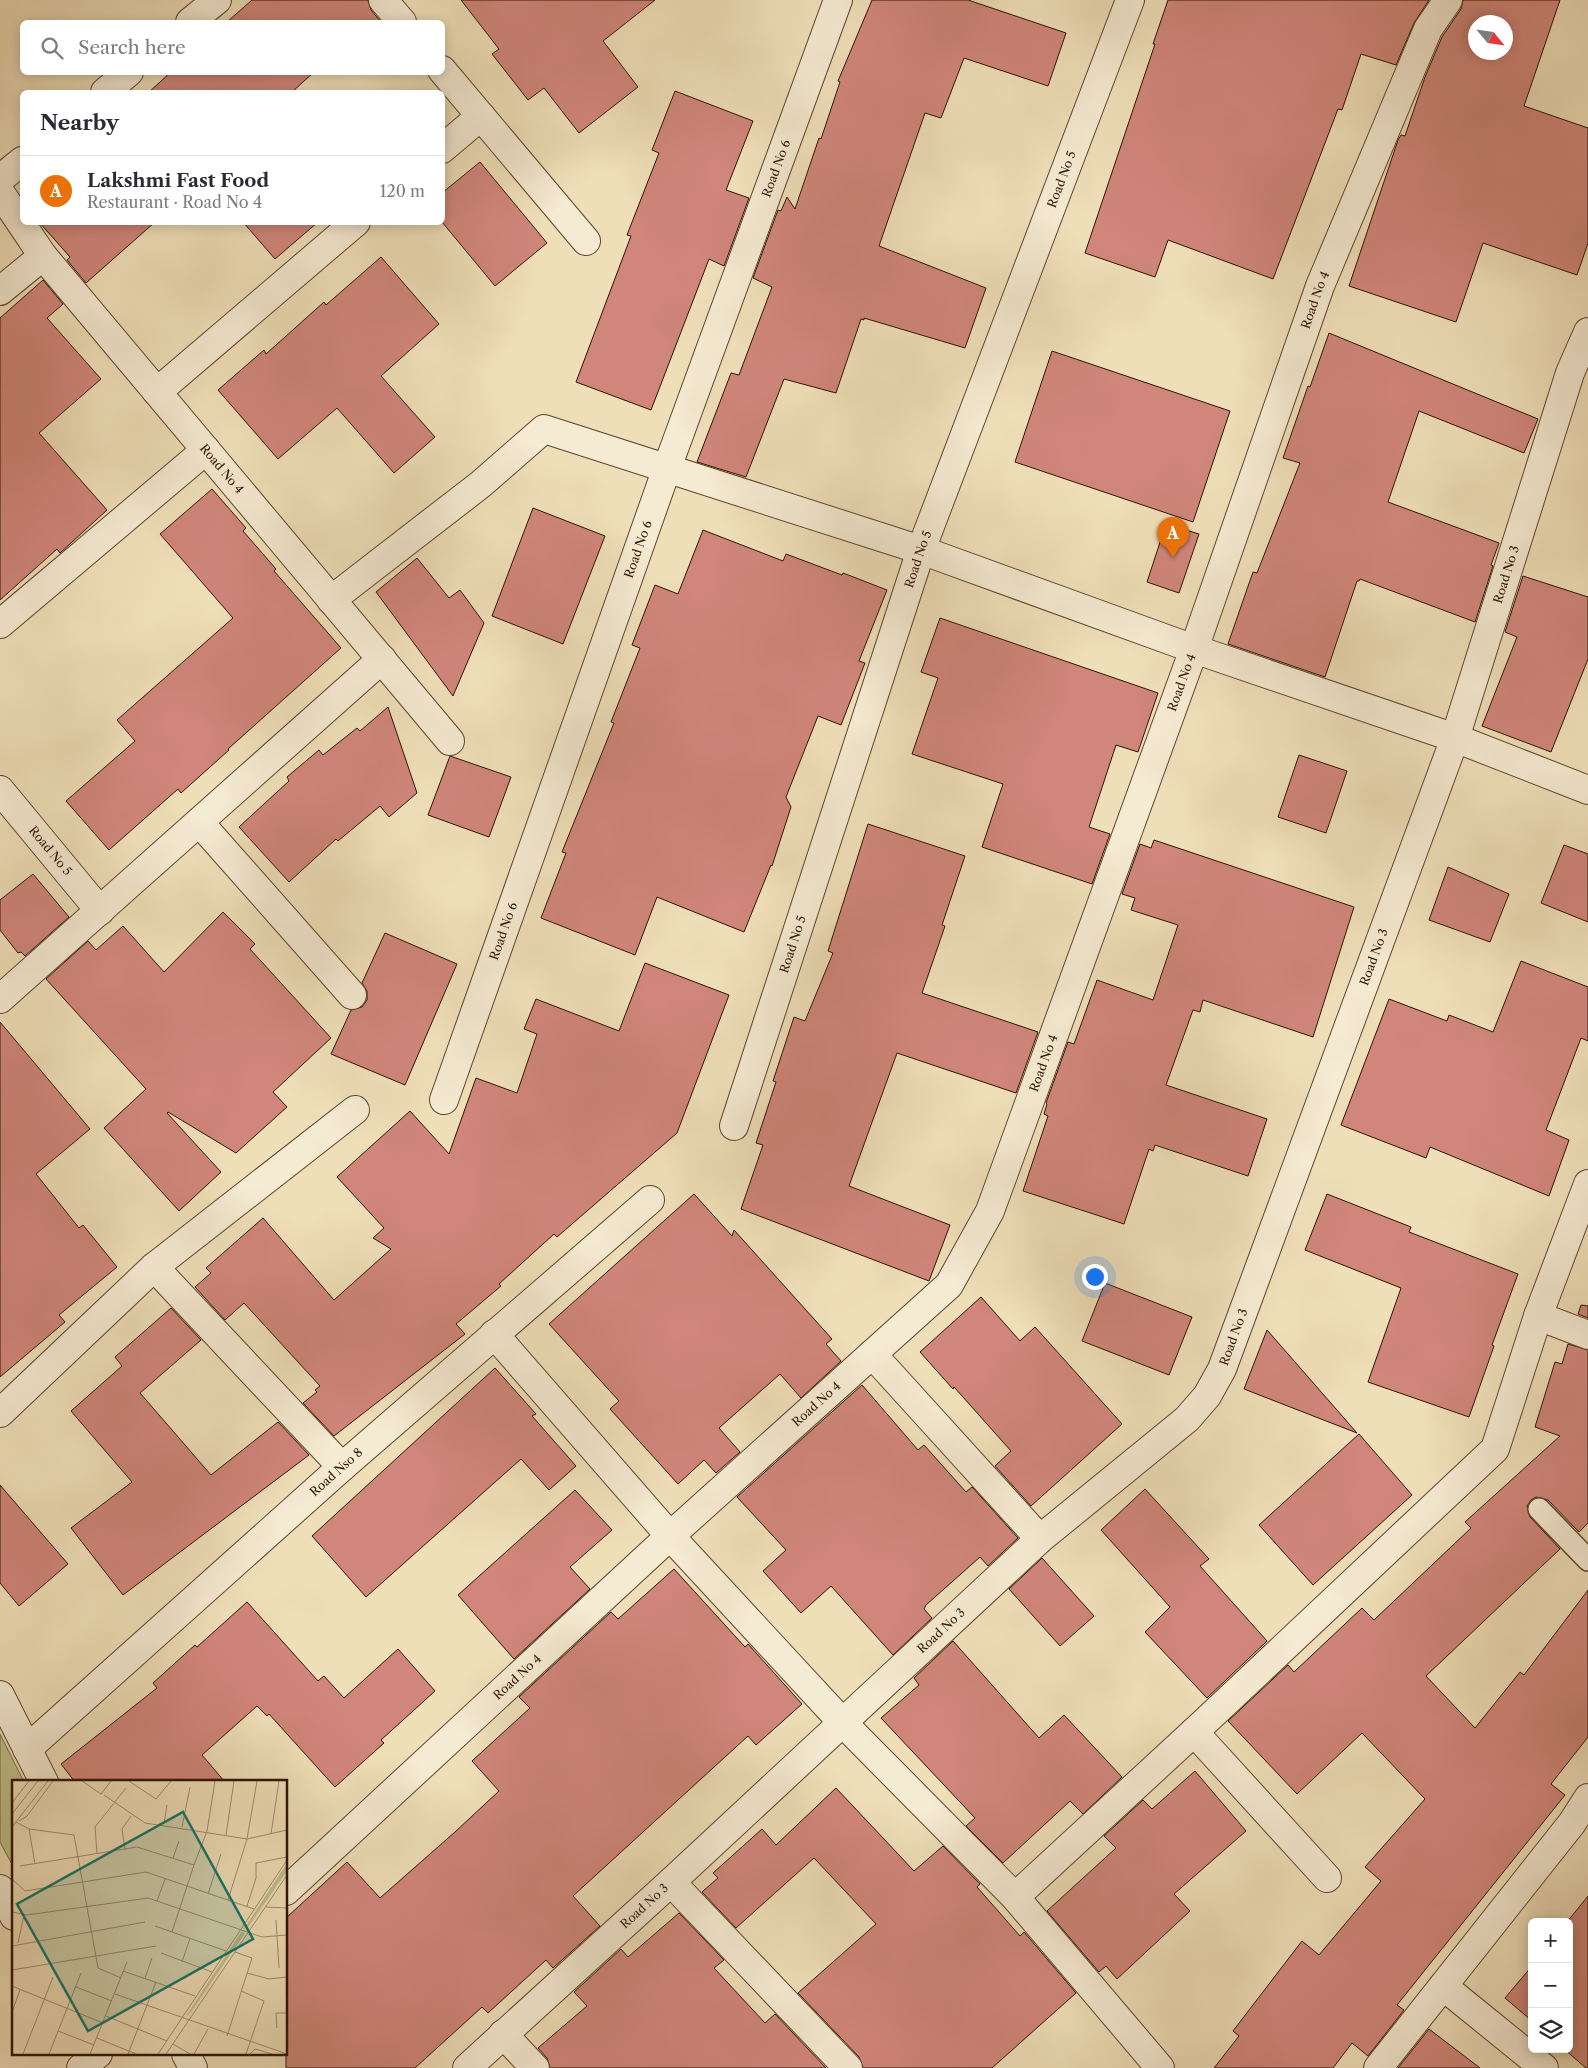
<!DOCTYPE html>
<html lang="en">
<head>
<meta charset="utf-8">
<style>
  :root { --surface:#fff; --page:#f2f2f3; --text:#2b2b33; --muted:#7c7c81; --line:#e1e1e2; --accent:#db2777 }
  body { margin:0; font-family:"Libre Caslon Text",serif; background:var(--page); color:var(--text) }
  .controls { position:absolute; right:15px; bottom:15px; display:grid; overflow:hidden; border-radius:8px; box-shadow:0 2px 12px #0003 }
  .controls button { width:45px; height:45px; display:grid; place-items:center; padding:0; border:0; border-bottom:1px solid var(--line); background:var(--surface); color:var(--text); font:25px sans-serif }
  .compass { position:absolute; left:1468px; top:15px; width:45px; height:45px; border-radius:50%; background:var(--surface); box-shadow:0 2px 12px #0003; rotate:119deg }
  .you { position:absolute; left:1094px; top:1276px; width:18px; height:18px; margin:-12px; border:4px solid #fff; border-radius:50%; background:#1a73e8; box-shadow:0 0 0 8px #1a73e833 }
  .badge { display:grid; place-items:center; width:32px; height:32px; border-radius:50%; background:var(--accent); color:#fff; font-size:16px; font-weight:700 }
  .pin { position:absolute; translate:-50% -41px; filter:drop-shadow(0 1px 2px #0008) }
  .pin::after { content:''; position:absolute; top:26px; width:18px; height:15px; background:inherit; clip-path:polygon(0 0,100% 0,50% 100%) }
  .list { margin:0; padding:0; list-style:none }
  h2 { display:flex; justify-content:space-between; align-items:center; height:65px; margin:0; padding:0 20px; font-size:21px }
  h2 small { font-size:16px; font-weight:400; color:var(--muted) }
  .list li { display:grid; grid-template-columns:32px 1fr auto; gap:15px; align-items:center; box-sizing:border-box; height:70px; padding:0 20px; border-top:1px solid var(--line) }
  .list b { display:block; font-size:19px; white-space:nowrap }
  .list p { margin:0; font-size:16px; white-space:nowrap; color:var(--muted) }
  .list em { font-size:16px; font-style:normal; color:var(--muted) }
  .icon { flex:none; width:28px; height:28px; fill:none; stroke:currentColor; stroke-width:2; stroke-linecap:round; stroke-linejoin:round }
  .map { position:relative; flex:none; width:1588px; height:2068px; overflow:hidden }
  .search { position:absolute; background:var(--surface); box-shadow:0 2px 12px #0003; left:20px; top:20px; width:425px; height:55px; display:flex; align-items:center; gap:12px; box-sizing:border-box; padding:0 18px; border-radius:8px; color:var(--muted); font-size:19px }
  .panel { position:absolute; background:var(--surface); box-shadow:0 2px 12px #0003; left:20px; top:90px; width:425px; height:135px; border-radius:8px }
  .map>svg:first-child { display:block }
</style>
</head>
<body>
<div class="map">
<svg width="1588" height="2068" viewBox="0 0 1588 2068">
  <rect width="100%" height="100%" fill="#efdfb9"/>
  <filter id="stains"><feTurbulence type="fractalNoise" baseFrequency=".004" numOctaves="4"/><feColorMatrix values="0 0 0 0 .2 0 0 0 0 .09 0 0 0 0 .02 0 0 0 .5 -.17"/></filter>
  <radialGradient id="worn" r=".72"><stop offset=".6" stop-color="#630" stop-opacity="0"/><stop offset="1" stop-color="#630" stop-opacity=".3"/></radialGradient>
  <path fill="#bfc08b" stroke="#766a46" d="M 0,1734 L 24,1782 L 14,1782 L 14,1868 L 0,1842 Z"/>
  <path fill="#d0867b" stroke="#2e1300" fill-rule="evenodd" d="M 252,0 L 368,0 L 371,10 L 381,22 L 227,22 Z
    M 461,0 L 655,0 L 603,41 L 638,87 L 579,133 L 544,88 L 528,100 L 492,54 L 499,49 Z
    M 872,0 L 968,0 L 1066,33 L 1048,86 L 964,58 L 941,118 L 925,113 L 879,246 L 986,288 L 965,348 L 864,318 L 864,320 L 861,319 L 836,393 L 784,379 L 746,477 L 697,462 L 731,373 L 739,375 L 772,287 L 753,278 L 778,210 L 781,211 L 787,197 L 795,209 L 819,138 L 821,139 L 840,82 L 838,81 Z
    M 1168,0 L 1429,0 L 1414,23 L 1396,65 L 1361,54 L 1342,110 L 1338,109 L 1273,279 L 1168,240 L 1155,277 L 1085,253 L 1155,44 L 1153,44 Z
    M 1463,0 L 1560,0 L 1524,106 L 1588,128 L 1588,243 L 1577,275 L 1483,243 L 1456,322 L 1349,286 L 1398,140 L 1401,135 L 1405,136 L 1425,77 L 1442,37 L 1461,9 ZM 1476,22 L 1506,22 L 1506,52 L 1476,52 Z
    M 171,72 L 314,72 L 292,92 L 149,92 Z
    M 675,91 L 753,121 L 726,190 L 749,198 L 724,266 L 709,259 L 651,410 L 576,382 L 631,236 L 627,235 L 659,153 L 652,150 Z
    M 480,162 L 547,243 L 495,286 L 442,222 L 442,193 Z
    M 39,222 L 155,222 L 86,283 L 67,260 L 70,257 Z
    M 243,222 L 318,222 L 275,259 Z
    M 381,257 L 439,324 L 381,376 L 435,437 L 394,473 L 337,408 L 278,459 L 218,390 L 264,350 L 266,354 L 324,302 L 326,305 Z
    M 43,280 L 63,304 L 47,318 L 101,379 L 39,433 L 107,510 L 60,553 L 57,549 L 0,600 L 0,318 Z
    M 1329,333 L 1538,419 L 1524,453 L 1419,411 L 1388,502 L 1499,543 L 1491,565 L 1493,566 L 1475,622 L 1360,579 L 1359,581 L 1357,581 L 1325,677 L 1228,644 L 1253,572 L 1257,573 L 1300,463 L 1283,458 L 1308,386 L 1310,387 Z
    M 1052,351 L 1230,411 L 1193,522 L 1015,462 Z
    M 212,489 L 246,528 L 243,531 L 276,569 L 274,571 L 341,648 L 228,749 L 229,750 L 181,793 L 178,789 L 109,850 L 66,801 L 135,741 L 117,720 L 233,618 L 160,534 Z
    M 533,508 L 605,536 L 563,644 L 492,616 Z
    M 1166,524 L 1199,534 L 1179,593 L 1147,582 Z
    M 703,530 L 783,561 L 786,554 L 842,575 L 843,573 L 887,590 L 859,661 L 865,663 L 841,725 L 818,716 L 786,797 L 791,807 L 772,866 L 771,865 L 744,932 L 657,897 L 635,955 L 541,918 L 566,853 L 562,852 L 614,723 L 611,722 L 640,648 L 632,645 L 655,585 L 678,594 Z
    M 417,558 L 449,598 L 460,590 L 484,623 L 453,696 L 376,592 Z
    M 1523,576 L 1588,597 L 1588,659 L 1551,752 L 1482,726 L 1517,637 L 1505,632 Z
    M 940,618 L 1158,693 L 1138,752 L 1116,745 L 1089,827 L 1110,834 L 1092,884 L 982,847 L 1003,784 L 912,754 L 938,678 L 921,672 Z
    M 388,707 L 417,793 L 389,817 L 380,806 L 338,841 L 336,839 L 289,882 L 239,827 L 289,781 L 287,777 L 319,750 L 323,755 L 357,728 L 360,731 Z
    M 1299,755 L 1347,771 L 1326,833 L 1278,817 Z
    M 450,756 L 511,777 L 489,837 L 428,815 Z
    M 868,824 L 965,856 L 942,925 L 945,926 L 922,993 L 1038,1032 L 1016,1093 L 897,1053 L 849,1186 L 950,1225 L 929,1281 L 741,1209 L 763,1145 L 756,1143 L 776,1082 L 773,1081 L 794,1017 L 805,1021 L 833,953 L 828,951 Z
    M 1154,840 L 1354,907 L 1313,1037 L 1203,1000 L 1200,1012 L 1193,1010 L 1166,1085 L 1267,1119 L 1248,1176 L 1155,1145 L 1153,1151 L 1149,1149 L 1124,1224 L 1023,1191 L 1048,1116 L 1044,1114 L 1047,1104 L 1046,1103 L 1068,1042 L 1074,1044 L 1097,980 L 1153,1000 L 1178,925 L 1131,910 L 1135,898 L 1122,894 L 1140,844 L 1151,848 Z
    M 1564,845 L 1588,854 L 1588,922 L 1541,903 Z
    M 1448,867 L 1509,894 L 1490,942 L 1429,920 Z
    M 33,874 L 69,917 L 25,956 L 21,952 L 18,953 L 0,930 L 0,900 Z
    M 223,912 L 255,944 L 250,949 L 331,1038 L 273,1092 L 287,1107 L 236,1153 L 168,1112 L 167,1113 L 221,1172 L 179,1211 L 104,1128 L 146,1089 L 46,979 L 88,941 L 96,950 L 123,926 L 164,972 Z
    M 385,933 L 457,964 L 405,1085 L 331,1054 L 351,1010 L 362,1007 L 367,1000 L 367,991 L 362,983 Z
    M 1521,961 L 1588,987 L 1588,1041 L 1581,1038 L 1546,1130 L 1569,1140 L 1549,1196 L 1430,1147 L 1426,1158 L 1341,1125 L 1389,999 L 1447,1021 L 1449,1015 L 1493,1032 Z
    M 645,963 L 729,995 L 677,1133 L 557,1237 L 554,1234 L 499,1284 L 501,1286 L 456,1324 L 465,1334 L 334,1436 L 303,1403 L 317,1392 L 315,1390 L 320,1386 L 244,1303 L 225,1320 L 195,1287 L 211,1273 L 206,1268 L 263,1218 L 334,1300 L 391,1249 L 373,1238 L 384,1228 L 337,1177 L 410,1111 L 449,1154 L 476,1078 L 517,1093 L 537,1034 L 524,1029 L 536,999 L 619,1031 Z
    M 0,1022 L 90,1129 L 36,1174 L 79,1228 L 83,1225 L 117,1267 L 59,1315 L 65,1322 L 0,1377 Z
    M 694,1194 L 732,1236 L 734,1230 L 832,1339 L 826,1344 L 841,1361 L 801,1398 L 780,1374 L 719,1428 L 740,1452 L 716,1473 L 704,1460 L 678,1484 L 610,1409 L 619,1401 L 549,1324 Z
    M 1327,1194 L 1411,1227 L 1409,1232 L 1518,1274 L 1492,1345 L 1494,1346 L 1469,1417 L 1368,1382 L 1401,1288 L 1305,1250 Z
    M 1105,1283 L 1192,1317 L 1169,1375 L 1082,1341 Z
    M 981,1297 L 1020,1341 L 1035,1327 L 1122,1424 L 1031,1506 L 995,1466 L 1011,1451 L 954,1387 L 953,1389 L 920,1352 Z
    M 1581,1305 L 1588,1306 L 1588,1318 L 1578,1314 Z
    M 171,1308 L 201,1340 L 140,1393 L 211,1475 L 278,1422 L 309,1455 L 123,1595 L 71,1528 L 132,1482 L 71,1411 L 122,1366 L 115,1357 Z
    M 1267,1330 L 1357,1433 L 1244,1389 Z
    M 1568,1344 L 1588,1350 L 1588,1523 L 1579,1532 L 1548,1500 L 1536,1497 L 1531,1500 L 1527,1506 L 1530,1517 L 1560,1549 L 1426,1676 L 1475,1728 L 1520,1672 L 1524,1675 L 1588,1590 L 1588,1737 L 1551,1784 L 1565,1795 L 1397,2005 L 1404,2010 L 1368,2056 L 1352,2043 L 1333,2068 L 1214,2068 L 1239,2036 L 1233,2031 L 1302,1941 L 1319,1955 L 1381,1881 L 1365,1867 L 1425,1799 L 1362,1733 L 1297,1794 L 1228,1721 L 1288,1665 L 1294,1672 L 1362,1608 L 1374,1620 L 1471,1528 L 1465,1522 L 1560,1436 L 1535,1427 L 1555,1362 L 1562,1364 Z
    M 495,1368 L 536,1414 L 532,1416 L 576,1466 L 549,1490 L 521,1459 L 366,1597 L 312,1536 Z
    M 862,1385 L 918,1450 L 924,1445 L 966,1492 L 972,1487 L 1018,1538 L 988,1566 L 980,1557 L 926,1605 L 924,1609 L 932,1618 L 893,1655 L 831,1586 L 801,1613 L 763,1571 L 786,1550 L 737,1497 Z
    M 1359,1434 L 1412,1495 L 1313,1585 L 1259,1525 Z
    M 0,1485 L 68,1564 L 19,1606 L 0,1583 Z
    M 1145,1489 L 1209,1559 L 1200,1566 L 1267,1641 L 1207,1698 L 1145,1632 L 1170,1607 L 1101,1530 Z
    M 575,1490 L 612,1530 L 570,1567 L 590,1589 L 514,1659 L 458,1595 Z
    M 1042,1558 L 1094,1616 L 1060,1646 L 1009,1589 Z
    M 674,1569 L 745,1647 L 748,1644 L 802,1704 L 756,1745 L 748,1736 L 573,1896 L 600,1926 L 553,1968 L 546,1960 L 488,2013 L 482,2007 L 415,2068 L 286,2068 L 286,1918 L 347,1862 L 380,1898 L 455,1832 L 499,1791 L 472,1761 L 530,1708 L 519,1697 L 611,1612 L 618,1619 Z
    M 247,1602 L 318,1681 L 324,1676 L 344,1698 L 398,1649 L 435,1691 L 381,1740 L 384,1743 L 335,1787 L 269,1714 L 267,1716 L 257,1706 L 202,1755 L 225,1782 L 75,1782 L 61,1764 L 157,1688 L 153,1683 L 195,1645 L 197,1647 Z
    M 953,1641 L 1039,1738 L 1064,1715 L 1122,1777 L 1083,1814 L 1070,1801 L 1003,1863 L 966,1826 L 975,1818 L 881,1718 L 919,1685 L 914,1678 Z
    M 1195,1771 L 1246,1831 L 1174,1894 L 1190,1911 L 1117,1979 L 1106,1966 L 1099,1972 L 1047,1911 L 1116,1848 L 1104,1836 L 1143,1800 L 1152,1809 Z
    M 836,1788 L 914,1871 L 943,1846 L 980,1884 L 977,1887 L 1020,1936 L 1024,1932 L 1076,1993 L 992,2068 L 863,2068 L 859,2057 L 798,1993 L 876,1924 L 814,1858 L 736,1928 L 702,1892 L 718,1878 L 713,1873 L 762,1829 L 776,1845 Z
    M 1588,1896 L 1588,2068 L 1586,2068 L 1564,2049 L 1569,2049 L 1569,1922 L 1567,1922 Z
    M 679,1913 L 724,1960 L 714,1968 L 765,2023 L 775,2014 L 826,2068 L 550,2068 L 547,2058 L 538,2048 L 587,2006 L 574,1992 L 621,1949 L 628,1957 Z
    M 1532,1966 L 1532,2021 L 1505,1998 Z
    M 1429,2029 L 1480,2068 L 1398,2068 Z"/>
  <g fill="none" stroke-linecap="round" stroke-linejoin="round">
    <defs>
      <path id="lane" d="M 1539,1509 L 1588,1560"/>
      <g id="street">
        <path d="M 383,0 L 402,22"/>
        <path d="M 190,22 L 217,0"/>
        <path d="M 442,70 L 586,241"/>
        <path d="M 105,92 L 129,72"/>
        <path d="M 442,149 L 481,116"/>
        <path d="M 0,179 L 22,161"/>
        <path id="s1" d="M 0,192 L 43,256 L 450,741"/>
        <path d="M 0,291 L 43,256"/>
        <path d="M 157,392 L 356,222"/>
        <path d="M 331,600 L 481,484 L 544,429 L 921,550 L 1194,649 L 1455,738 L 1588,790"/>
        <path d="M 0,624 L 206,450"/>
        <path id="s2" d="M 0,790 L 100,911"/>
        <path d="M 199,822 L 352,995"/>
        <path d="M 0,999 L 382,659"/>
        <path id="s3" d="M 444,1100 L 667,468 L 838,0"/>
        <path id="s4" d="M 734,1126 L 921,550 L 1130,0"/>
        <path d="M 154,1267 L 342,1467"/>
        <path d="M 1538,1316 L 1588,1335"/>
        <path d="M 494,1334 L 670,1536 L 842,1722 L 1015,1897"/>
        <path d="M 872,1354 L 1040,1539"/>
        <path d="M 0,1413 L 154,1267 L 355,1110"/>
        <path d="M 0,1695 L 44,1782"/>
        <path d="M 1194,1732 L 1327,1878"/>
        <path id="s5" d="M 27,1749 L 342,1467 L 650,1200"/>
        <path d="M 671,1882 L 848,2068"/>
        <path d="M 0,1889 L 14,1916"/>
        <path id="s6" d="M 286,1891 L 670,1536 L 949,1285 L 990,1211 L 1194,649 L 1320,286 L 1428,29 L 1448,0"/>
        <path d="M 1443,1986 L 1544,2068"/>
        <path d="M 503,2034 L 535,2068"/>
        <path d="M 186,2054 L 193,2068"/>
        <path d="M 81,2068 L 98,2054"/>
        <path id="s7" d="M 467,2068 L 671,1882 L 1040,1539 L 1187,1419 L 1207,1396 L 1222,1369 L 1455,738 L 1570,373 L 1588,332"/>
        <path d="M 1160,2068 L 1015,1897 L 1194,1732 L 1495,1449 L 1538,1316 L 1588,1184"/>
        <path d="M 1378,2068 L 1572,1823 L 1588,1798"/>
      </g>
    </defs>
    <use href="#lane" stroke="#5e462e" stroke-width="24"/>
    <use href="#street" stroke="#5e462e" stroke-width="30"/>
    <use href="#lane" stroke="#f5ead2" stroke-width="21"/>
    <use href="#street" stroke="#f5ead2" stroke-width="28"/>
  </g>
  <g text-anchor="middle" stroke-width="4" stroke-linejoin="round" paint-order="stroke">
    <g font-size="12" fill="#2e1300" stroke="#f5ead2">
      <text dy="4" stroke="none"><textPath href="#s3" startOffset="989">Road No 6</textPath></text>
      <text dy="4" stroke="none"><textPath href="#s4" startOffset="1002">Road No 5</textPath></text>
      <text dy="4" stroke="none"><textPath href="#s6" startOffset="1950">Road No 4</textPath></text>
      <text dy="4" stroke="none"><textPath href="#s1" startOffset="355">Road No 4</textPath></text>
      <text dy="4" stroke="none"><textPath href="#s3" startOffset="584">Road No 6</textPath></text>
      <text dy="4" stroke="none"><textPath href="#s4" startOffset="596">Road No 5</textPath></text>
      <text dy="4" stroke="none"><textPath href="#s7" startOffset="1875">Road No 3</textPath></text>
      <text dy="4" stroke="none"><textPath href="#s6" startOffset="1545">Road No 4</textPath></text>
      <text dy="4" stroke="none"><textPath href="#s2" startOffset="79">Road No 5</textPath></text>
      <text dy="4" stroke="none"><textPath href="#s3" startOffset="179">Road No 6</textPath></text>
      <text dy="4" stroke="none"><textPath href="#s4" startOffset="191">Road No 5</textPath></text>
      <text dy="4" stroke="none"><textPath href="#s7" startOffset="1470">Road No 3</textPath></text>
      <text dy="4" stroke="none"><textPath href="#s6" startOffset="1140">Road No 4</textPath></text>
      <text dy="4" stroke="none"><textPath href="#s7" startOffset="1065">Road No 3</textPath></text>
      <text dy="4" stroke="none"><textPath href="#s6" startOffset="720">Road No 4</textPath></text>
      <text dy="4" stroke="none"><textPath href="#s5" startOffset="415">Road Nso 8</textPath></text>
      <text dy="4" stroke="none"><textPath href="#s7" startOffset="645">Road No 3</textPath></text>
      <text dy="4" stroke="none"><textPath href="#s6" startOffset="315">Road No 4</textPath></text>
      <text dy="4" stroke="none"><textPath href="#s7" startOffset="240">Road No 3</textPath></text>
    </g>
  </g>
  <g transform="translate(12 1780)">
    <rect width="275" height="275" fill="#efdfb9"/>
    <path d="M 275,83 L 275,91 L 236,147 L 234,146 ZM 230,151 L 233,153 L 176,236 L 175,235 Z" fill="#bfc08b"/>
    <path fill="none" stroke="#a28d6f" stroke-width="1" d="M 70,1 L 89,14 L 99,1M 117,1 L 144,19 L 159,1M 92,15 L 133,43 L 235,59 L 275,50M 0,23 L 17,1M 0,34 L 26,1M 7,41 L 15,36 L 41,1M 4,42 L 17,49 L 62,55 L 86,188 L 109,198M 152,44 L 155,25M 0,47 L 36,1M 170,47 L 178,7M 17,49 L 23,84M 259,54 L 267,1M 214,55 L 222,1M 113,69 L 110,49 L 119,36M 85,73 L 83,47 L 114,8M 161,78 L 167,61M 8,86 L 125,67 L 182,85 L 195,51 L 203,1M 0,99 L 13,111 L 134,92 L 242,129M 196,114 L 209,74M 216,120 L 235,59 L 245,1M 145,121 L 153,99M 235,126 L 244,98 L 244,83 L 275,77M 254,127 L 275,128M 0,132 L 15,135 L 136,118 L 250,157 L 275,155M 264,140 L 267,188M 143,146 L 214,171M 160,152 L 182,85M 6,163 L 12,135M 0,166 L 133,142M 149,173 L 200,192M 170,182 L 178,158M 0,190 L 144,166M 111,191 L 183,216M 235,193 L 257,199 L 275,197M 133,198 L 140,178M 0,206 L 91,243M 64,207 L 100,221M 229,211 L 252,221 L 234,274M 103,214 L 275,274M 0,232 L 8,210M 94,236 L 155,261M 265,248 L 264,233 L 275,233M 46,251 L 82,265M 215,256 L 240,178 L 223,172M 85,258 L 124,274M 161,264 L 178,274M 11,274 L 41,197M 37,274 L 69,193M 78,274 L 115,182M 116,274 L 144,202M 146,274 L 275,80M 154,274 L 275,95M 182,274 L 196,249M 238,274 L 243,269 L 260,274"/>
    <path fill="#0f766e" fill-opacity="0.15" stroke="#0f766e" stroke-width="2.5" d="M 171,32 L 241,159 L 76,251 L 5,124 Z"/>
    <rect width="275" height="275" fill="none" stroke="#2e1300" stroke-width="2.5"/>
  </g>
  <rect width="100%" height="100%" filter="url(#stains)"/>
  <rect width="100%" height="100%" fill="url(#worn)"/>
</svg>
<div class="controls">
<button>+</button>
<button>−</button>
<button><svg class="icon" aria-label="layers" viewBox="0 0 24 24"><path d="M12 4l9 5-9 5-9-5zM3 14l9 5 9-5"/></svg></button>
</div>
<svg class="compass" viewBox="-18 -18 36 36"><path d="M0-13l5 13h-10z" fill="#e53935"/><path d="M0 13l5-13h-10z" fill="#7c7c81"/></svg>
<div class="you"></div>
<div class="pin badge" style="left:1173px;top:558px;background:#e8710a">A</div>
<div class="search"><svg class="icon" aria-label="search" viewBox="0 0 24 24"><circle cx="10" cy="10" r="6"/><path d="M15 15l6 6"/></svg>Search here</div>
<section class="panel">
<h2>Nearby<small></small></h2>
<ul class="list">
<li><span class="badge" style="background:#e8710a">A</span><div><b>Lakshmi Fast Food</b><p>Restaurant · Road No 4</p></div><em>120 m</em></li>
</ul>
</section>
</div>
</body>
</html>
